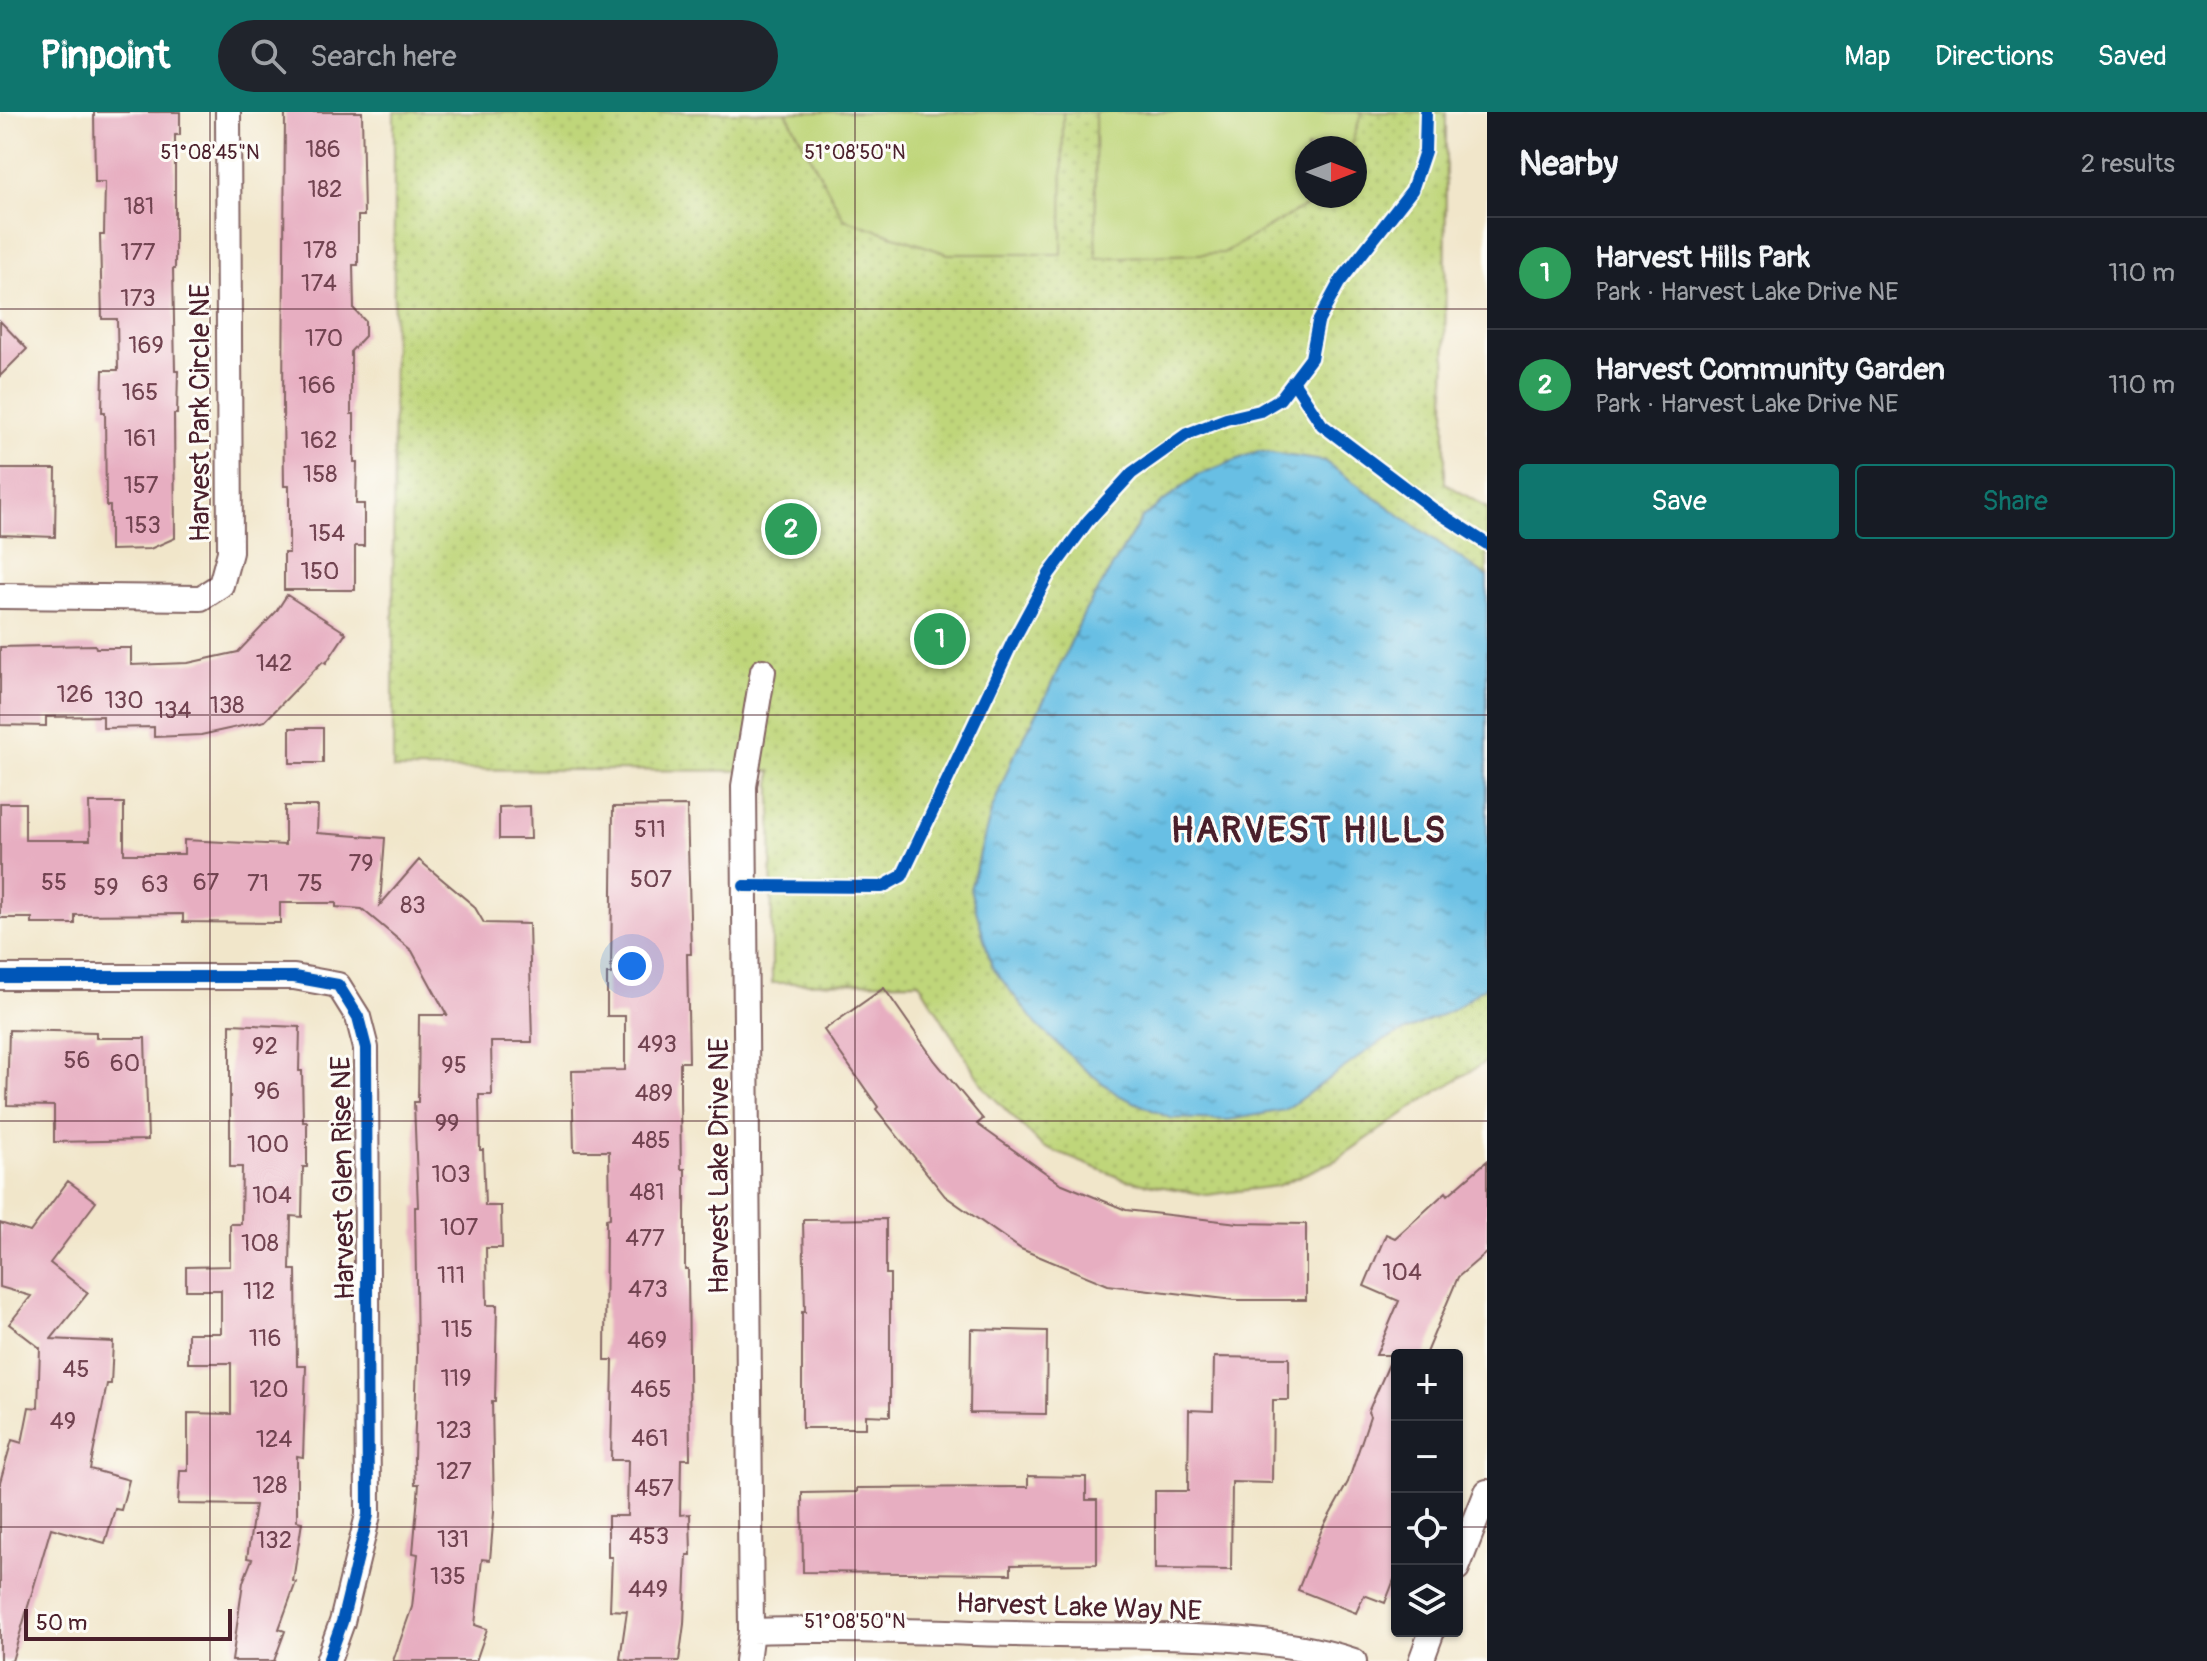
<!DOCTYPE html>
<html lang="en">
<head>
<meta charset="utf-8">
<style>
  :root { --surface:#171b24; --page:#20242c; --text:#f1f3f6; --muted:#9ea1a6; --line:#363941; --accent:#0f766e }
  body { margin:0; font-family:Pangolin,sans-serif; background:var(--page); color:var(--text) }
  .controls { position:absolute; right:24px; bottom:24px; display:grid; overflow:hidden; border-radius:8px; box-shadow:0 2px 6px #0004 }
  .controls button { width:72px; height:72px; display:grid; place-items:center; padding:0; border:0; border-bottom:2px solid var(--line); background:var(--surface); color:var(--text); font:40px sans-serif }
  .compass { position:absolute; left:1295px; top:24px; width:72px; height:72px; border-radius:50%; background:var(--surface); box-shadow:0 2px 6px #0004; rotate:90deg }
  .scale { position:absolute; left:24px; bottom:20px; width:208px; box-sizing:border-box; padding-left:8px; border:4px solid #4a1f2b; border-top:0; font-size:22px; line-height:28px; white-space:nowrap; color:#4a1f2b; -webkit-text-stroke:6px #fdfcf7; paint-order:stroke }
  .you { position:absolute; left:632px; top:854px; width:28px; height:28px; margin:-20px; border:6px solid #fff; border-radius:50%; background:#1a73e8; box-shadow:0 0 0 12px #1a73e833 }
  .badge { display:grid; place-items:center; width:52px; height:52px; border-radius:50%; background:var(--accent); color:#fff; font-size:26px; font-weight:700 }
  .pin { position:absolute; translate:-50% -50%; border:4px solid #fff; box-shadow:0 2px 8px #0006 }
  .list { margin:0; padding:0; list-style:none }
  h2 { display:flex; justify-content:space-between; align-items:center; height:104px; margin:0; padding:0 32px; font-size:34px }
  h2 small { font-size:26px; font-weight:400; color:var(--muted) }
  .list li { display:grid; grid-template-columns:52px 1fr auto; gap:24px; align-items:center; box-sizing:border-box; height:112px; padding:0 32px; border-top:2px solid var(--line) }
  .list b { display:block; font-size:30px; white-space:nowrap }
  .list p { margin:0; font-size:26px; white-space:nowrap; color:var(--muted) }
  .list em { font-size:26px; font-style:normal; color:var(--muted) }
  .actions { display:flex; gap:16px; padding:24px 32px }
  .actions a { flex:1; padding:18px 0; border:2px solid var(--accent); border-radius:8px; text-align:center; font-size:28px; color:var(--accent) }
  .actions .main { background:var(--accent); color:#fff }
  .icon { flex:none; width:44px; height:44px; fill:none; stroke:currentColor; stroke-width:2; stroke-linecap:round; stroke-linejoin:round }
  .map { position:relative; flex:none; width:1487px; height:1549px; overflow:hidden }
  header { display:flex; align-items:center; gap:48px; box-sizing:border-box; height:112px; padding:0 40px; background:var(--accent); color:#fff }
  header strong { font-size:38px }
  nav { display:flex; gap:44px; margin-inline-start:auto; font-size:28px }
  .search { width:560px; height:72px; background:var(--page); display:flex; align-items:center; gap:20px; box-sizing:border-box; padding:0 28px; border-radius:44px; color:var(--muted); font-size:30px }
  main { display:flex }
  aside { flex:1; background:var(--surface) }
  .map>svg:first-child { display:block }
</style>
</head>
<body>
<header>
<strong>Pinpoint</strong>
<div class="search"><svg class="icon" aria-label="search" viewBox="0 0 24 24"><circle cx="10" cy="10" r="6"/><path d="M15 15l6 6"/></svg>Search here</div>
<nav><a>Map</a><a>Directions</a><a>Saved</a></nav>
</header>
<main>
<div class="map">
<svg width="1487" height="1549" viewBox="0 0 1487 1549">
  <defs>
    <pattern id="green-dots" width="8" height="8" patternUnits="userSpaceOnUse" patternTransform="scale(2)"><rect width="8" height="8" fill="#bfd67a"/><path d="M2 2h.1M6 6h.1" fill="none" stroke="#a6b76a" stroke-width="1.8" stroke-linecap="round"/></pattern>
    <pattern id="water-ripples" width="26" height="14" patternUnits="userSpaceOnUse" patternTransform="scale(2)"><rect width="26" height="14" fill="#67bfe4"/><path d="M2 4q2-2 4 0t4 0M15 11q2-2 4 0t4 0" fill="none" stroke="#579bb9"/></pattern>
  </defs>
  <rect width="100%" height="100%" fill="#fdfcf7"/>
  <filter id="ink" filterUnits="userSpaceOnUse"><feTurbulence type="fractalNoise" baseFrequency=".0125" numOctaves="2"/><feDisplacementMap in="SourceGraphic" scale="16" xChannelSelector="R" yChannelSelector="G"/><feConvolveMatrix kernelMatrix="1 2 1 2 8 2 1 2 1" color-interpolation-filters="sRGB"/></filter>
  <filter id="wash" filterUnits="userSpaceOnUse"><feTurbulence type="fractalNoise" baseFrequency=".006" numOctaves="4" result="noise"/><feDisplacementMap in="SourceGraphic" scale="32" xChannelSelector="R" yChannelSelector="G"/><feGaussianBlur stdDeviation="1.8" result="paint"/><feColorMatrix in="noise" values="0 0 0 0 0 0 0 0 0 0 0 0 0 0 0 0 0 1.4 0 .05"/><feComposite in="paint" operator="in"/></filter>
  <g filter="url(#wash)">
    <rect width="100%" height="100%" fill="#f1e6ca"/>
    <path fill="url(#green-dots)" stroke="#847a52" stroke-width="2" fill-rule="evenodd" d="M 394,0 L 1446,0 L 1445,371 L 1487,396 L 1487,949 L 1422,989 L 1336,1048 L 1277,1074 L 1207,1083 L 1126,1068 L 1043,1035 L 985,977 L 919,870 L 772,871 L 771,659 L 393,657 ZM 1307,36 L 1355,36 L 1355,84 L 1307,84 Z"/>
    <path fill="#bfd67a" stroke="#847a52" stroke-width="2" d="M 786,0 L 1063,0 L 1062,142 L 948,142 L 844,107 Z
      M 1095,0 L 1362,0 L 1350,36 L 1307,36 L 1307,84 L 1323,84 L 1223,141 L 1096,146 Z"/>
    <path fill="url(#water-ripples)" stroke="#586f88" stroke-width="2" d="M 1258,339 L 1324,349 L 1487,465 L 1487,873 L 1453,898 L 1380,930 L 1285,998 L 1228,1008 L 1170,1006 L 1118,983 L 1082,955 L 1037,913 L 992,855 L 970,777 L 992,697 L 1012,647 L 1045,586 L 1085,499 L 1142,406 L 1198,363 Z"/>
    <g id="blocks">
      <path fill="#e7aec1" d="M 94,0 L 180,0 L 180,23 L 175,23 L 175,157 L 173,157 L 175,259 L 178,259 L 177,302 L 174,302 L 175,426 L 150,437 L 110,438 L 110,394 L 106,394 L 105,300 L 102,300 L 103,258 L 118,258 L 117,207 L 102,207 L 100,123 L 104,123 L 105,70 L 95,70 Z
        M 285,0 L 362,0 L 364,104 L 358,104 L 358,153 L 353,153 L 354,197 L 365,209 L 365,224 L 351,239 L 351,302 L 354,302 L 354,350 L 357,350 L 356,392 L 364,392 L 364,434 L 355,434 L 355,478 L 284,478 L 284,441 L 289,441 L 289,374 L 284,374 L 283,293 Z
        M 0,209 L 27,237 L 0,264 Z
        M 0,357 L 56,357 L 55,425 L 0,423 Z
        M 287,483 L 346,521 L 326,551 L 323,549 L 265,609 L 201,623 L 154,625 L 154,615 L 103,616 L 103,604 L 46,605 L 46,614 L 0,613 L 0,535 L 95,533 L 96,536 L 131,536 L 131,553 L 188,551 L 238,540 L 276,500 Z
        M 290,616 L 323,616 L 323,651 L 290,651 Z
        M 0,691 L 25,691 L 25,728 L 90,728 L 89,691 L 124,691 L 124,742 L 184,742 L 184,728 L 285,733 L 285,694 L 318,694 L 317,721 L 385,726 L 380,793 L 419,748 L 474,794 L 484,811 L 529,812 L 532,930 L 491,930 L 492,983 L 479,983 L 480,1038 L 483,1038 L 485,1094 L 501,1094 L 502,1136 L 486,1136 L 487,1193 L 497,1193 L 495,1289 L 492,1289 L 494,1400 L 490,1448 L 482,1447 L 475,1513 L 487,1517 L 476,1549 L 393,1549 L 412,1495 L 418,1442 L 413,1441 L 419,1372 L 415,1372 L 414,1347 L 417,1244 L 415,1095 L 418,1095 L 414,990 L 418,990 L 419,903 L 447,903 L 412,839 L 362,797 L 336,795 L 336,791 L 280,791 L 280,811 L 183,810 L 183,802 L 75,803 L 75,812 L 32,812 L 32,806 L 0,806 Z
        M 530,694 L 531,727 L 499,727 L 499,695 Z
        M 687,694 L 691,842 L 687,842 L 689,950 L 680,950 L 680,986 L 681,1057 L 685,1057 L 685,1157 L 688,1157 L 690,1347 L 681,1347 L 680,1403 L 690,1402 L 691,1443 L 687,1443 L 684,1512 L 679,1549 L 631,1549 L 620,1547 L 627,1499 L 610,1498 L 612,1445 L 608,1445 L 608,1404 L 627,1404 L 628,1348 L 611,1348 L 613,1248 L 605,1248 L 606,1107 L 610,1106 L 609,1039 L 574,1039 L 572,959 L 625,958 L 625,904 L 607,904 L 607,862 L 611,862 L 613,695 Z
        M 884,876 L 935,949 L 983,1007 L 977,1012 L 1060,1071 L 1126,1098 L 1238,1111 L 1306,1112 L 1306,1188 L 1234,1188 L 1108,1173 L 1021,1137 L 945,1084 L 876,997 L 878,995 L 824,918 Z
        M 230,912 L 300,915 L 299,959 L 302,959 L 303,1010 L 307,1010 L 307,1055 L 303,1055 L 302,1105 L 291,1104 L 290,1158 L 296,1158 L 297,1254 L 306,1254 L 303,1345 L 297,1344 L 297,1409 L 302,1410 L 293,1469 L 296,1470 L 279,1517 L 285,1519 L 274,1549 L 232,1549 L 243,1470 L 252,1447 L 247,1446 L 255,1393 L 178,1392 L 180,1359 L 188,1359 L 188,1301 L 231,1302 L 231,1251 L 188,1251 L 188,1221 L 221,1221 L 221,1178 L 186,1178 L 186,1155 L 230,1154 L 230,1112 L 241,1112 L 242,1055 L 230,1055 Z
        M 9,918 L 96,920 L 96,926 L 145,926 L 148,1028 L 54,1030 L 54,994 L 7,993 Z
        M 1487,1049 L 1487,1140 L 1458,1165 L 1425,1243 L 1397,1243 L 1397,1460 L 1385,1491 L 1364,1483 L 1356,1501 L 1298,1478 L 1322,1417 L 1348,1370 L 1370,1304 L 1368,1300 L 1393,1243 L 1376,1243 L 1399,1189 L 1364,1174 L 1386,1122 L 1395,1126 L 1446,1080 L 1448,1083 Z
        M 68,1069 L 96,1090 L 50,1151 L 88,1181 L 51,1227 L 113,1230 L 111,1272 L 107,1272 L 90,1357 L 129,1368 L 121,1398 L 115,1397 L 105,1431 L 51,1416 L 12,1549 L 0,1549 L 0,1370 L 12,1328 L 22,1331 L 29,1295 L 38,1296 L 40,1236 L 9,1212 L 31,1184 L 0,1175 L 0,1111 L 30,1120 Z
        M 886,1107 L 886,1162 L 890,1162 L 890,1304 L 866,1303 L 866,1316 L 802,1316 L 802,1200 L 805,1200 L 803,1108 Z
        M 971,1217 L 1047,1219 L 1046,1302 L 970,1301 Z
        M 1214,1245 L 1289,1246 L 1289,1288 L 1273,1288 L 1272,1371 L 1232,1370 L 1231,1458 L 1155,1457 L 1155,1379 L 1188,1379 L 1189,1298 L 1213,1299 Z
        M 1028,1364 L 1086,1365 L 1086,1388 L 1097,1388 L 1097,1452 L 1011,1453 L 1011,1462 L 803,1460 L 802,1381 L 857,1380 L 857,1376 L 1028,1375 Z"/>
    </g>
  </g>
  <g filter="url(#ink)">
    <use href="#blocks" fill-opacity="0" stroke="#846563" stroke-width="2"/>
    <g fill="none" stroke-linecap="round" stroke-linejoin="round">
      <defs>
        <path id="street" d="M 0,484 L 201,486 L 221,473 L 230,440 L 228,0
          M 0,865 L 294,865 L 338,873 L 358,905 L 366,936 L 368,1403 L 342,1510 L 328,1549
          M 1457,1456 L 1487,1380
          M 751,1519 C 853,1516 955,1521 1057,1523 C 1148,1524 1268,1520 1354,1549
          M 747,1549 L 751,1519 L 744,674 L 763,559
          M 1421,1549 L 1432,1519"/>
      </defs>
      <use href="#street" stroke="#846563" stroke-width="28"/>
      <use href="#street" stroke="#fff" stroke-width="24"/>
      <defs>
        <path id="cycleway" d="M 1293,269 L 1322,313 L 1433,397 L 1487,432
          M 744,774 L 882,775 L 902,764 L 1013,529 L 1049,462 L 1088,409 L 1132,361 L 1187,322 L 1226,307 L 1260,299 L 1280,287 L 1311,246 L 1318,210 L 1339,171 L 1412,78 L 1425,39 L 1426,0
          M 0,865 L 294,865 L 338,873 L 358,905 L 366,936 L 368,1403 L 342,1510 L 328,1549"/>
      </defs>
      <use href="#cycleway" stroke="#fdfcf7" stroke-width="17"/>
      <use href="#cycleway" stroke="#0057b8" stroke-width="12"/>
    </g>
  </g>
  <path fill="none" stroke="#4a1f2b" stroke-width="2" stroke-opacity="0.45" d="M 210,0 L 210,1549M 855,0 L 855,1549M 0,197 L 1487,197M 0,603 L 1487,603M 0,1009 L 1487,1009M 0,1415 L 1397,1415M 1457,1415 L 1487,1415"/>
  <g text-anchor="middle" stroke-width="6" stroke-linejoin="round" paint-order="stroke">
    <g font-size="24" fill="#714350">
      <text x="323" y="45">186</text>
      <text x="325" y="85">182</text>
      <text x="139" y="102">181</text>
      <text x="320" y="146">178</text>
      <text x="138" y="148">177</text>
      <text x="319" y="179">174</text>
      <text x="138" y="194">173</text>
      <text x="324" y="234">170</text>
      <text x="146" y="241">169</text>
      <text x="317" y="281">166</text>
      <text x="140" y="288">165</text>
      <text x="140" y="334">161</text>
      <text x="319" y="336">162</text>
      <text x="320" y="370">158</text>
      <text x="141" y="381">157</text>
      <text x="143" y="421">153</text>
      <text x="327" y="429">154</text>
      <text x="320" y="467">150</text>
      <text x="274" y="559">142</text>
      <text x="75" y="590">126</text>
      <text x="124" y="596">130</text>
      <text x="227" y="601">138</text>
      <text x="173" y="606">134</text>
      <text x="650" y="725">511</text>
      <text x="361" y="759">79</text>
      <text x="651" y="775">507</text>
      <text x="54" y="778">55</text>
      <text x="206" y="778">67</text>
      <text x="258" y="779">71</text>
      <text x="310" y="779">75</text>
      <text x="155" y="780">63</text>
      <text x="106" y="783">59</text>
      <text x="413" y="801">83</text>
      <text x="657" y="940">493</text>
      <text x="265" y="942">92</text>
      <text x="77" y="956">56</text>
      <text x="125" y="959">60</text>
      <text x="454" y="961">95</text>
      <text x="267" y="987">96</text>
      <text x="654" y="989">489</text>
      <text x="447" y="1019">99</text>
      <text x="651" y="1036">485</text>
      <text x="268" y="1040">100</text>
      <text x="451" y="1070">103</text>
      <text x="647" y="1088">481</text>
      <text x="272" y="1091">104</text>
      <text x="459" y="1123">107</text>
      <text x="645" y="1134">477</text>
      <text x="260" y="1139">108</text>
      <text x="1402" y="1168">104</text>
      <text x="451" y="1171">111</text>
      <text x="648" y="1185">473</text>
      <text x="259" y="1187">112</text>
      <text x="457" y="1225">115</text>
      <text x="265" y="1234">116</text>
      <text x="647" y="1236">469</text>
      <text x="76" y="1265">45</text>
      <text x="456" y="1274">119</text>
      <text x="269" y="1285">120</text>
      <text x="651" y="1285">465</text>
      <text x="63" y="1317">49</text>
      <text x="454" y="1326">123</text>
      <text x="650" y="1334">461</text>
      <text x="274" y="1335">124</text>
      <text x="454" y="1367">127</text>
      <text x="270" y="1381">128</text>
      <text x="654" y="1384">457</text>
      <text x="649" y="1432">453</text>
      <text x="453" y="1435">131</text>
      <text x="274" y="1436">132</text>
      <text x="448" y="1472">135</text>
      <text x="648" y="1485">449</text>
    </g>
    <g font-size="28" fill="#4a1f2b" stroke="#fdfcf7">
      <text transform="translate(199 301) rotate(-90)" y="10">Harvest Park Circle NE</text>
      <text transform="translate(718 1054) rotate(-90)" y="10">Harvest Lake Drive NE</text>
      <text transform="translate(342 1066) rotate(-91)" y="10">Harvest Glen Rise NE</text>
      <text transform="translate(1079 1494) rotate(2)" y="10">Harvest Lake Way NE</text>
    </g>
    <g font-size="36" font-weight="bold" letter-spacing="2" fill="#4a1f2b" stroke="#fdfcf7">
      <text x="1309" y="730">HARVEST HILLS</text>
    </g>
  </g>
  <g font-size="20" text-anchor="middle" fill="#4a1f2b" stroke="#fdfcf7" stroke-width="6" stroke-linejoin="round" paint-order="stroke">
    <text x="210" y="47">51°08'45"N</text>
    <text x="855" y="47">51°08'50"N</text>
    <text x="855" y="1516">51°08'50"N</text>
  </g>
</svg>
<div class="controls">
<button>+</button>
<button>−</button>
<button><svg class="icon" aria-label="locate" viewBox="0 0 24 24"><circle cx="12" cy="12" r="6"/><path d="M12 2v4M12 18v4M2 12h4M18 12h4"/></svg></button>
<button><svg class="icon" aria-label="layers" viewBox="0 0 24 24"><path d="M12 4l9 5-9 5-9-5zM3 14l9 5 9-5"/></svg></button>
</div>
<svg class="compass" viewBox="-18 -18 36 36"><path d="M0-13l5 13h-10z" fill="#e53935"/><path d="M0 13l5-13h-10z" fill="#9ea1a6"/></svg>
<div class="scale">50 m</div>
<div class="you"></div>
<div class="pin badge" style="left:940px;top:527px;background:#2e9e5b">1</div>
<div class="pin badge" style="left:791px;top:417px;background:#2e9e5b">2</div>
</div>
<aside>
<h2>Nearby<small>2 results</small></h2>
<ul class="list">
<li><span class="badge" style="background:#2e9e5b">1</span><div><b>Harvest Hills Park</b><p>Park · Harvest Lake Drive NE</p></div><em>110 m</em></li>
<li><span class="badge" style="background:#2e9e5b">2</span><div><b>Harvest Community Garden</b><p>Park · Harvest Lake Drive NE</p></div><em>110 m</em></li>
</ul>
<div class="actions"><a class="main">Save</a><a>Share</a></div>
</aside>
</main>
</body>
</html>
